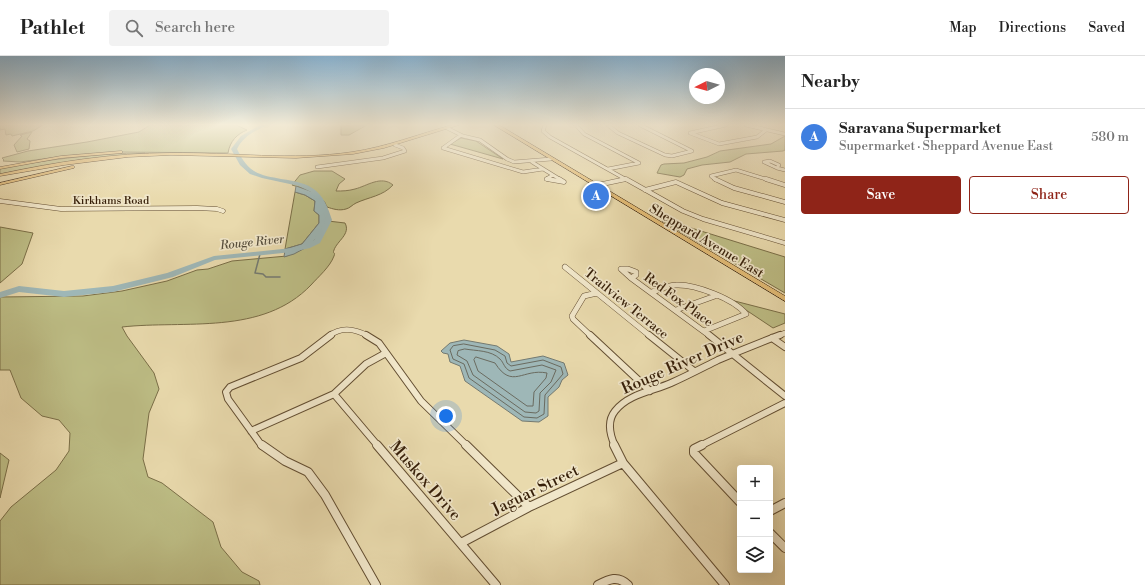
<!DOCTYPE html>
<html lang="en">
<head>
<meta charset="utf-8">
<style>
  :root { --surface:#fff; --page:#f2f2f2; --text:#222; --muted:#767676; --line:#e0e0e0; --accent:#8f2418 }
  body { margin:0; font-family:"Libre Bodoni",serif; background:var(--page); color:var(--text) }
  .controls { position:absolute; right:12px; bottom:12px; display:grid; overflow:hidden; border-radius:4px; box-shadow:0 4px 16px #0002 }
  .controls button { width:36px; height:36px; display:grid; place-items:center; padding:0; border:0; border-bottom:1px solid var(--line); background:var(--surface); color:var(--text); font:20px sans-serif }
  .compass { position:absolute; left:689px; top:12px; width:36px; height:36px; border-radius:50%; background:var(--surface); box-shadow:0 4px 16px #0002; rotate:265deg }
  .you { position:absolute; left:446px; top:360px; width:14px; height:14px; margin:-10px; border:3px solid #fff; border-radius:50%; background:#1a73e8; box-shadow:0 0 0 6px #1a73e833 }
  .badge { display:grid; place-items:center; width:26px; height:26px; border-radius:50%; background:var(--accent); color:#fff; font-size:13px; font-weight:700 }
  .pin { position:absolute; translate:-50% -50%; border:2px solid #fff; box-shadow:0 1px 4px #0006 }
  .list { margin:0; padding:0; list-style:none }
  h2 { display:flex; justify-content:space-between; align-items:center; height:52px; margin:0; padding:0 16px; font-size:17px }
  h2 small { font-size:13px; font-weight:400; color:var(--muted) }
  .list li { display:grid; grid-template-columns:26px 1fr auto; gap:12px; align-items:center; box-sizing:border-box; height:56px; padding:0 16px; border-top:1px solid var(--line) }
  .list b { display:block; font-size:15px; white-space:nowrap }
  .list p { margin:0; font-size:13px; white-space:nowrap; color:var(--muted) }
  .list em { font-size:13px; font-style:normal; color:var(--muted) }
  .actions { display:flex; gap:8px; padding:12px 16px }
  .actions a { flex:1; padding:9px 0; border:1px solid var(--accent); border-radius:4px; text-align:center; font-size:14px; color:var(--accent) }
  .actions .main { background:var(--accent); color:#fff }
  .icon { flex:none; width:22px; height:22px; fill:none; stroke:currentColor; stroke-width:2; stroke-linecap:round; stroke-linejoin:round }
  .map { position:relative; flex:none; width:785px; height:529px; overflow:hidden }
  header { display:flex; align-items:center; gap:24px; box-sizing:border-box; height:56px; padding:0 20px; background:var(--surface); border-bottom:1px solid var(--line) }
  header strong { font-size:19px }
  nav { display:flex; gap:22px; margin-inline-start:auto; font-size:14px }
  .search { width:280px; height:36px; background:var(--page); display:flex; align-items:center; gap:10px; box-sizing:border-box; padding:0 14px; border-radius:4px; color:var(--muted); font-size:15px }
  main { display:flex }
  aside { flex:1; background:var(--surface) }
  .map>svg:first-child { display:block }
</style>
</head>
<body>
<header>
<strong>Pathlet</strong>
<div class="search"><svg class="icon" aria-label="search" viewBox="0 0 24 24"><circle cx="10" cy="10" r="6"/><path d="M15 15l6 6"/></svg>Search here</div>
<nav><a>Map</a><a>Directions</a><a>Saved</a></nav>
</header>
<main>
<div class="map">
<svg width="785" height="529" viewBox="0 0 785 529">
  <rect width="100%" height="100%" fill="#e9daad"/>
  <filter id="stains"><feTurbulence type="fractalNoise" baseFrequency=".005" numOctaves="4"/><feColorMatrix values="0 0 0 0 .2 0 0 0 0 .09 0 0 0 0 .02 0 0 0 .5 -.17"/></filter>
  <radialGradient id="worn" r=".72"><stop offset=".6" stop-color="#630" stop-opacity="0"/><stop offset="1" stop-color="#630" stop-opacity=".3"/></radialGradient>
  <path fill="#bdbd85" stroke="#7a6e47" d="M 0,69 L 43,69 L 33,75 L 12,80 L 11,78 L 6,79 L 5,73 L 0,74 Z
    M 150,69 L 236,69 L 247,74 C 237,78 230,85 228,97 L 118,96 L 65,100 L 20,106 L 3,105 L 4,104 L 2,102 L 28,95 L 87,86 L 139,76 Z
    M 341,69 L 367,69 L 349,79 L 341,79 Z
    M 32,76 L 27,83 L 30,85 L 29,93 L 17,96 L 14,89 L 22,80 L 20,79 Z
    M 785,80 L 785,94 L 783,95 L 746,98 L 730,106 L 702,109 L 687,113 L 684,119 L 680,121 L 657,117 L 661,109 L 664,108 L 684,107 L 707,101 L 720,95 L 771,88 Z
    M 461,82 L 476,85 L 503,103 L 450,88 Z
    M 145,97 L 72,105 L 0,118 L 0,112 C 48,104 96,97 145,97 Z
    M 314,115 L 332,115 L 345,123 L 339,128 L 336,135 C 342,135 348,135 355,133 C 367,130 381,119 393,129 C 383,140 369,141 356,147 C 352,149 350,152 346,153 C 339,155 333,153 327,151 C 322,137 305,133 292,129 L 300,119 Z
    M 295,136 L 305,139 L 315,145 L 314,155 L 319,159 L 319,167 L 302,188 L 285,193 Z
    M 328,165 L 345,167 C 351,178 337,185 334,194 C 332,199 336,195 334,200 C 330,211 318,221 311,229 C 262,280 185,264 122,271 L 127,280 L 154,317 L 159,333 L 149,357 L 143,403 L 148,421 L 162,427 L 213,466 L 221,491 L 242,516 L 259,525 L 260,529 L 0,529 L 0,465 L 11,451 L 56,414 L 69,395 L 70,377 L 59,364 L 42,360 L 21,342 L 10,314 L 0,314 L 0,241 L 83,240 L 122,235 L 167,225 L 197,214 L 208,213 L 232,205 L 287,200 L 328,167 Z
    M 662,165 L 675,167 L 785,201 L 785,237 Z
    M 0,171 L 33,177 L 22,208 L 0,227 Z
    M 723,242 L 785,258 L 785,267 L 773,272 L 737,248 Z
    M 0,397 L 9,404 L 0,442 Z"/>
  <path fill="#9eb7b7" stroke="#747a71" d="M 296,130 L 316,137 L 325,147 L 329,167 L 325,174 L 307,191 L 294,198 L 284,201 L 285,193 L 302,188 L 319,167 L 319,159 L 314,155 L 315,145 L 305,139 L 295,136 Z
    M 464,284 L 497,290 L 509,298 L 511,306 L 543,300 L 564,307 L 568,319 L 562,324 L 559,331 L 548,341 L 548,360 L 539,366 L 522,365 L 465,325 L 460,310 L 450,306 L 448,298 L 443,297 L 441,295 L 450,287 Z"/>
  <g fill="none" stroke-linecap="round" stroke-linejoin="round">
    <path stroke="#6a6b60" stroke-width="1" d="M 464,288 L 495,294 L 505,300 L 507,307 L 511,310 L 543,304 L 561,311 L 563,318 L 545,339 L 544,358 L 537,362 L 524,361 L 469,322 L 464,308 L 453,303 L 450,294 L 453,290 Z
      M 465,293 C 476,295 491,294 500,303 C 504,307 504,312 510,315 L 542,309 L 556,314 L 551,326 L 540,337 L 539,355 L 536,357 L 525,356 L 473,319 L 467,305 L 457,299 L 458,295 Z
      M 476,301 L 495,307 C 512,334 523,312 547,317 L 546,322 L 534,336 L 533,350 L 527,350 L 478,315 L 474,304 Z"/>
    <path stroke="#747a71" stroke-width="1.5" d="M 260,198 L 255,217 L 263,218 L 266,221 L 280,221"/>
    <path fill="#9eb7b7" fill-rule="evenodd" d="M 260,69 L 268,69 C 255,75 244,79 237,93 C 241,101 245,109 254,115 C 262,120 272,121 281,123 C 312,127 323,134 332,164 L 320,187 L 310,192 L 292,196 L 215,204 L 173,221 L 113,236 L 64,241 L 19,236 L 0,242 L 0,236 L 19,230 L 64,235 L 113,230 L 167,217 L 214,200 L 292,192 L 304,188 L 314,184 L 326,164 L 320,147 L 311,136 L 299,130 L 262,122 L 250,118 L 240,109 L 231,93 L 241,80 Z"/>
    <defs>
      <path id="minor-far4" d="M 545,69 L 543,75 L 550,81 L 627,124
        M 576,69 L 584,78 L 639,107 L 608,113
        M 608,69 L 618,77 L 665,99 L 672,100 L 692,95 L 640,69
        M 726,69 L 690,77 L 719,88 L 757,81 L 766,74
        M 746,69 L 785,78
        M 447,72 L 463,80 L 480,84 L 507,103 L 514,106 L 551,103
        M 443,92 L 523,116 L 543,113
        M 443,92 L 461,79
        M 770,105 L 779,109 L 777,112 L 764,106 Z
        M 532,106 L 553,119
        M 317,111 L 383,102 L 405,95 L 403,92 L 395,89
        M 777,112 L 785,114
        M 553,119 L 561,124
        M 553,124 L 546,123 L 553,119
        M 621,124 L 626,123
        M 716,124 L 711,120 L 736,114 L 769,124"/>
      <path id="minor-far3" d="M 547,123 L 564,126 L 559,123
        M 626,123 L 683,155 L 703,163 L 785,187
        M 715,123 L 734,132 L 785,146
        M 766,123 L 785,129
        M 593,130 L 626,123
        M 645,134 L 676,126 L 722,147 L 785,164
        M 0,145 L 61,153 L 197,152 L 217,153 L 223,155"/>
      <path id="minor-far2" d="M 565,211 L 650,280
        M 621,213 L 628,213 L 636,216 L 636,219 L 631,222 Z
        M 631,222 L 710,280
        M 652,236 C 660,234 668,229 676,229 C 695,228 734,243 746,258 L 704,275
        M 676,254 L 715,240
        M 329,280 C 342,270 355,273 368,280
        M 591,280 L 573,263 L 572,260 L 584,240 L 597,237
        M 778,280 L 785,277"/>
      <path id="minor-far1" d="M 366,279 L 379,287 L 421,345 L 467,390
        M 590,279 L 650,335
        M 649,279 L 694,315
        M 709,279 L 785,340
        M 772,282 L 785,291
        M 334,338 L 378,390
        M 251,375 L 334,338 L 366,308 L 386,297
        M 262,390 L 228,343 L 226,336 L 230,331 L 301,302 L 331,279
        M 615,390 C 610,379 607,365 615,355 C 628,338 653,335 671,327 C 687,320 702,312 718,304 C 739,295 759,287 780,279
        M 700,390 L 785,347"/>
      <path id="minor" d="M 262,389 L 285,405 L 308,416 L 325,439 L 376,529
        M 377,389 L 496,529
        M 466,389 L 529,451
        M 614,389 L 623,407 L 725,529
        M 702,389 L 694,393 L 694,397 L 740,446
        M 770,455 L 785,447
        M 770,477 L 785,492
        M 461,487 L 529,451 L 623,407
        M 598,529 C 609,523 618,519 628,529"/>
      <path id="major" d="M 452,69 L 459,69 L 384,92 L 353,98 L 296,102 L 171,99 L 128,101 L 64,109 L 0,120 L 0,118 C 56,106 113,97 171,97 C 231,96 292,105 352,96 C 386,91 419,78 452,69 Z
        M 494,69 L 499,69 L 785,240 L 785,245 Z
        M 121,95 L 122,95 L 122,97 L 61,102 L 0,113 L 0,111 L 61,100 Z
        M 72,110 L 74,110 L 74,112 L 0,129 L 0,127 Z"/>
    </defs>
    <use href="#minor-far4" stroke="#634e32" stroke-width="4"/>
    <use href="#minor-far3" stroke="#634e32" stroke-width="5"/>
    <use href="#minor-far2" stroke="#634e32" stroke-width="6"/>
    <use href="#minor-far1" stroke="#634e32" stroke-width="8"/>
    <use href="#minor" stroke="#634e32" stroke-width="10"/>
    <use href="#major" stroke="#361f09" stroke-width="1"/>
    <use href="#minor-far4" stroke="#f1e7ca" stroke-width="3"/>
    <use href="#minor-far3" stroke="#f1e7ca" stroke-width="4"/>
    <use href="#minor-far2" stroke="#f1e7ca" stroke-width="5"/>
    <use href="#minor-far1" stroke="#f1e7ca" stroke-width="6"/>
    <use href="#minor" stroke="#f1e7ca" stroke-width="8"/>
    <use href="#major" fill="#e4bd76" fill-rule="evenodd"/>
  </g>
  <linearGradient id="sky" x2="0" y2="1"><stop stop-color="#8ab5d4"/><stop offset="0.48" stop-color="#f5eeda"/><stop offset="1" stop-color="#f5eeda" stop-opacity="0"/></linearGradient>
  <rect width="785" height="143" fill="url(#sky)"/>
  <g text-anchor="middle" stroke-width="3.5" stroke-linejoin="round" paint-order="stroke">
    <g font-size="11" fill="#361f09" stroke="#f1e7ca">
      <text x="111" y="148">Kirkhams Road</text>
    </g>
    <g font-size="12" font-style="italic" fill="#554d3d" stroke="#f1e7ca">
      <text transform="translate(252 186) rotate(-6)" y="4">Rouge River</text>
    </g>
    <g font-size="13" fill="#361f09" stroke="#f1e7ca">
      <text transform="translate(707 184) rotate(31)" y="5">Sheppard Avenue East</text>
      <text transform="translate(679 243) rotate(36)" y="5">Red Fox Place</text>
      <text transform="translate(627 247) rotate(39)" y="5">Trailview Terrace</text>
    </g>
    <g font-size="16" fill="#361f09" stroke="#f1e7ca">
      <text transform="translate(682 306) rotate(-24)" y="6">Rouge River Drive</text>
      <text transform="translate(426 424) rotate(49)" y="6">Muskox Drive</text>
      <text transform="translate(535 433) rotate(-26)" y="6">Jaguar Street</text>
    </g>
  </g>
  <rect width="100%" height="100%" filter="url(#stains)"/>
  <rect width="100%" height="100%" fill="url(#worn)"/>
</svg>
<div class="controls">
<button>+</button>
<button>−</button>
<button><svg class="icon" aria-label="layers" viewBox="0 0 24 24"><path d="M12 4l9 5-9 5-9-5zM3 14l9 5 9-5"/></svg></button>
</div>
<svg class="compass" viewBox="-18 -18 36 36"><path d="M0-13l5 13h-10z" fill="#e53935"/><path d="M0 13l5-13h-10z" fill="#767676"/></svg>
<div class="you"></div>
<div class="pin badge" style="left:596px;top:140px;background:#3f7fe0">A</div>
</div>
<aside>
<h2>Nearby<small></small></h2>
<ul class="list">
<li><span class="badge" style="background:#3f7fe0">A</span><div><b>Saravana Supermarket</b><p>Supermarket · Sheppard Avenue East</p></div><em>580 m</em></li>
</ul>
<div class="actions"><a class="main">Save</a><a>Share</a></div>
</aside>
</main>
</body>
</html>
